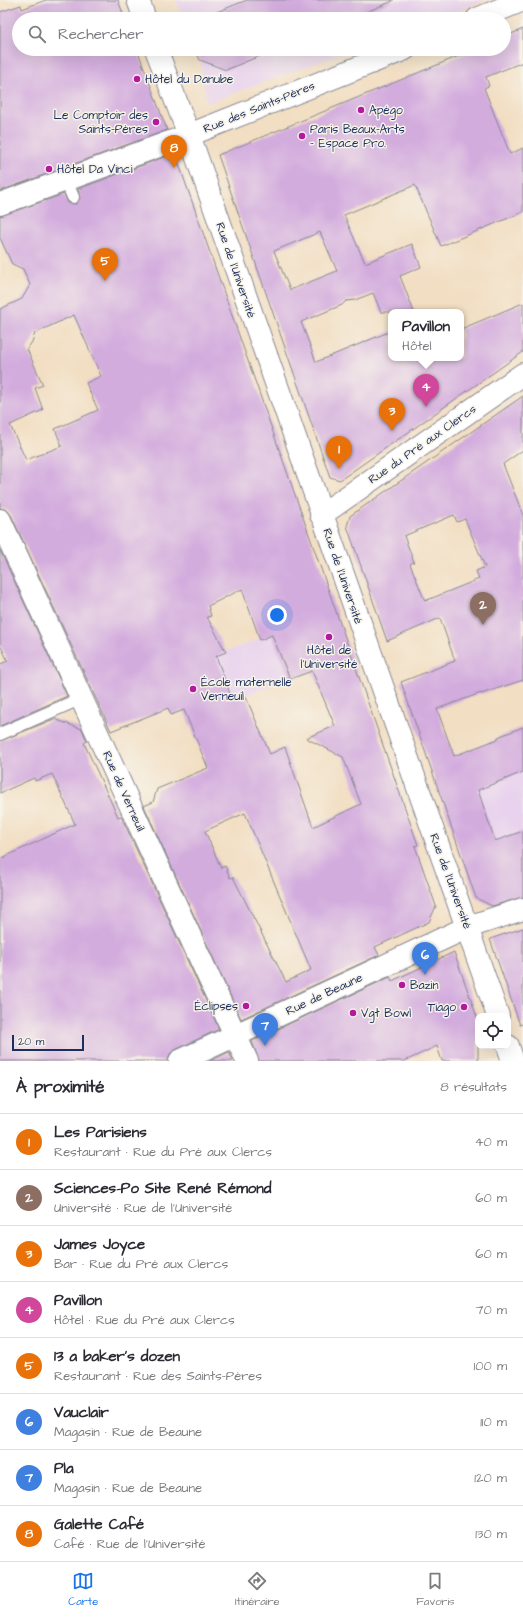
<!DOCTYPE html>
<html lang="fr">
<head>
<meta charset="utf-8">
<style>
  :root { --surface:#fff; --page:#f7f7f7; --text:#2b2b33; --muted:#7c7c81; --line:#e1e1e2; --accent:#1a73e8 }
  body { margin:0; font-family:"Architects Daughter",sans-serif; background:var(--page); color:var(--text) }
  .controls { position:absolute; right:12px; bottom:12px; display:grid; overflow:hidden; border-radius:8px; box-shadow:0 4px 16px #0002 }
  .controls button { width:36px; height:36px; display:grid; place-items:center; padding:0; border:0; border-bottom:1px solid var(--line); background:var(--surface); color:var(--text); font:20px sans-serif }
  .scale { position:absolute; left:12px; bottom:10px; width:72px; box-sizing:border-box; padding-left:4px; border:2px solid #1b2f5e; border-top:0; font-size:11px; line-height:14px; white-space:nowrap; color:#1b2f5e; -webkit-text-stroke:3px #f7f3e8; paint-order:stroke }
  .you { position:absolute; left:277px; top:615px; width:14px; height:14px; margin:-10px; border:3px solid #fff; border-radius:50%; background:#1a73e8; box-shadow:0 0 0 6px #1a73e833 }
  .badge { display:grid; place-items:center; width:26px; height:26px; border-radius:50%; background:var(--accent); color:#fff; font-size:13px; font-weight:700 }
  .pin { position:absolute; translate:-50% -33px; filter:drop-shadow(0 1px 2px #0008) }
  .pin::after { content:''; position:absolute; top:21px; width:14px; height:12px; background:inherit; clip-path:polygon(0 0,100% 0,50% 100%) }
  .popup { position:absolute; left:388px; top:309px; width:76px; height:52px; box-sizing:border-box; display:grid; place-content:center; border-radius:8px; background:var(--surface); filter:drop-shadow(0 1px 3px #0005); font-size:13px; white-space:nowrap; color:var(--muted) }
  .popup b { font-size:15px; color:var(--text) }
  .popup::after { content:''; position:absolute; left:50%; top:100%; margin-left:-8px; border:8px solid transparent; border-top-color:var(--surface) }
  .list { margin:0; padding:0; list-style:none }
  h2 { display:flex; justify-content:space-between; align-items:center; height:52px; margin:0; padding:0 16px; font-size:17px }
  h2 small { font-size:13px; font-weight:400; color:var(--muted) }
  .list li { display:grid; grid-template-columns:26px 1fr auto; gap:12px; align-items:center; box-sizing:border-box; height:56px; padding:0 16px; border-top:1px solid var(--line) }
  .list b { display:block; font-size:15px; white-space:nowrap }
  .list p { margin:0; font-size:13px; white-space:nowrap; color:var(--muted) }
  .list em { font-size:13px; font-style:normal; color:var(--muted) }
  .icon { flex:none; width:22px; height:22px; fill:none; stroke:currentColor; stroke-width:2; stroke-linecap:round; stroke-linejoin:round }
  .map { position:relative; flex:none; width:523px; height:1061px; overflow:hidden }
  .search { position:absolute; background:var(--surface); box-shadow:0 4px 16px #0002; left:12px; right:12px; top:12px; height:44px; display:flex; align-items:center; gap:10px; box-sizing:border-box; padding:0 14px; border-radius:22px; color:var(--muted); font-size:15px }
  .sheet { height:500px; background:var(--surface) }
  nav { display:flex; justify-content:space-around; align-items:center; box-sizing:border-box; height:56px; border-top:1px solid var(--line); background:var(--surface); font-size:11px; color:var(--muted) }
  nav a { display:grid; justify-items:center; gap:2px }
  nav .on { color:var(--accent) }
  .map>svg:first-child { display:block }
</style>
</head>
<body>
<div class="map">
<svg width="523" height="1061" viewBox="0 0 523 1061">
  <rect width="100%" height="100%" fill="#f7f3e8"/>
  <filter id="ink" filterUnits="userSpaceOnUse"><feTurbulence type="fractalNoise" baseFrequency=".025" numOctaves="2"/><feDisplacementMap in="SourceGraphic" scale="8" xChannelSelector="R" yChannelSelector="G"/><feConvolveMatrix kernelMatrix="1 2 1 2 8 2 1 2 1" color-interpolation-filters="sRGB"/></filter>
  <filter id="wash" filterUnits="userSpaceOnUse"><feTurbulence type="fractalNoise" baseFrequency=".012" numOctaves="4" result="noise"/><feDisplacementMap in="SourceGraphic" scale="16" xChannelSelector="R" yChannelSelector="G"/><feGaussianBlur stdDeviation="0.9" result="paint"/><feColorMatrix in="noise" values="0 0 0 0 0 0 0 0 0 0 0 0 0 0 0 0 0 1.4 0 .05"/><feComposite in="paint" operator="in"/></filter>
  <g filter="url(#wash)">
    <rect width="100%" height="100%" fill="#f2dec2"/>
    <path fill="#e8d2ee" d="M 176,0 L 486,0 L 435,19 L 183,19 Z
      M 195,49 L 354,49 L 207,103 L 200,60 Z
      M 272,635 L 290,679 L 186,716 L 184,710 L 168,708 L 111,731 L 96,698 Z
      M 523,749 L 523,890 L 486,903 L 476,898 L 435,780 Z"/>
    <g id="blocks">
      <path fill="#d3acde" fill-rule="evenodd" d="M 46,0 L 118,0 L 125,19 L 19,19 L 19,49 L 137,49 L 167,130 L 0,191 L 0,12 L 21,5 L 22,9 Z
        M 247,0 L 393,0 L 393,1 L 349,19 L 199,19 Z
        M 523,29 L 523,62 L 486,77 L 489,86 L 484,88 L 510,154 L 523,148 L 523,212 L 441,246 L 415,185 L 344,215 L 365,263 L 412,244 L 421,267 L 400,276 L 414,312 L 381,312 L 373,293 L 355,300 L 346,301 L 342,305 L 301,322 L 316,362 L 391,331 L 391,358 L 461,358 L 461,329 L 523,303 L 523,352 L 340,480 L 330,477 L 218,155 L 476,49 L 504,49 L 504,37 ZM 320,232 L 337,271 L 290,290 L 274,251 Z
        M 195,49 L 276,49 L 226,70 L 200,60 Z
        M 175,153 L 418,845 L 415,846 L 436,906 L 429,922 L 375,947 L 379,955 L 241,1019 L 144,806 L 153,802 L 157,789 L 208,768 L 184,710 L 171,715 L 168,708 L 111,731 L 11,515 L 7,510 L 0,508 L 0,309 L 22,299 L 30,285 L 23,269 L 12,264 L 0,238 L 0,216 L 64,194 L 68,203 L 76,204 L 80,198 L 78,189 ZM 74,315 L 101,376 L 86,383 L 98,410 L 55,429 L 62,446 L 26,460 L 10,425 L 43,410 L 35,388 L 43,385 L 27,349 L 32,342 L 35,333 ZM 242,589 L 260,640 L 272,635 L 290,679 L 312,671 L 335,726 L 306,738 L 343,757 L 361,804 L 313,827 L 285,747 L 270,754 L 245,695 L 232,699 L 216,656 L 226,652 L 207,617 L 211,616 L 208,606 ZM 245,813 L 311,970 L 286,982 L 233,877 L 230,878 L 225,866 L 221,868 L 205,831 Z
        M 523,396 L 523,450 L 503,464 L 523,515 L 523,680 L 481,694 L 481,693 L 437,709 L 454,756 L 498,739 L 498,737 L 523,727 L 523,772 L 478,790 L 495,841 L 523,831 L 523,897 L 492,906 L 476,898 L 401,682 L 455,661 L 440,618 L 387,641 L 347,526 L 350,516 ZM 454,515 L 457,522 L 465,519 L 485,567 L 476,571 L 479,579 L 425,601 L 410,564 L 414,562 L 404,536 Z
        M 0,550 L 67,696 L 0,726 L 0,664 L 8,661 L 0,645 Z
        M 54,719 L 82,729 L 87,741 L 84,743 L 118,817 L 121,816 L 219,1029 L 175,1050 L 170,1054 L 168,1061 L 0,1061 L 0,859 L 75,824 L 52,774 L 35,781 L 34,778 L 0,793 L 0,741 Z
        M 523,928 L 523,1024 L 520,1025 L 490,939 Z
        M 454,952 L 478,1020 L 478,1061 L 442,1061 L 437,1046 L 405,1061 L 259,1061 L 252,1041 L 390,977 L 392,981 Z
        M 229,1052 L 233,1061 L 210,1061 Z"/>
    </g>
  </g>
  <g filter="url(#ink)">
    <use href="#blocks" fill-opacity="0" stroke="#868690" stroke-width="1"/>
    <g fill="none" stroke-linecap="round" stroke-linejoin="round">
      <defs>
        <path id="service" d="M 65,179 L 73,197
          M 0,734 L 82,698"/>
        <path id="minor" d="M 138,0 L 145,19
          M 156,49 L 189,135 L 498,1016
          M 321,515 L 523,374
          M 0,520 L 247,1061
          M 508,1046 L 513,1061
          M 180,1061 L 468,927 L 523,909"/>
        <path id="tertiary" d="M 477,19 L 523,0
          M 0,204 L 189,135 L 405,49"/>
      </defs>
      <use href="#service" stroke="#868690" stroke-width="14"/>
      <use href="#minor" stroke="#868690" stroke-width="24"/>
      <use href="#tertiary" stroke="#868690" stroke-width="24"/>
      <use href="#service" stroke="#fff" stroke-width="12"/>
      <use href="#minor" stroke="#fff" stroke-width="22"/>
      <use href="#tertiary" stroke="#fff" stroke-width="22"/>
    </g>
  </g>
  <g fill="#b5179e" stroke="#f7f3e8" stroke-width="1.5">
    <circle cx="137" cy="79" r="4"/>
    <circle cx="361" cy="110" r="4"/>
    <circle cx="156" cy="122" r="4"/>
    <circle cx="302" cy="136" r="4"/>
    <circle cx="49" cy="169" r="4"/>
    <circle cx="329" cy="637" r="4"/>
    <circle cx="193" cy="689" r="4"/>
    <circle cx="402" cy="985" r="4"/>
    <circle cx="246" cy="1006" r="4"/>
    <circle cx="464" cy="1007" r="4"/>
    <circle cx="353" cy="1013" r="4"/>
  </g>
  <g text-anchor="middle" stroke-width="3" stroke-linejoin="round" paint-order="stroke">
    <g font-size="12" fill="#1b2f5e" stroke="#f7f3e8" text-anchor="start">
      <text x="145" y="83">Hôtel du Danube</text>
      <text x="369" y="114">Apégo</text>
      <text x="148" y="119" text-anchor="end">Le Comptoir des<tspan x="148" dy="14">Saints-Pères</tspan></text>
      <text x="310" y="133">Paris Beaux-Arts<tspan x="310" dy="14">- Espace Pro.</tspan></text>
      <text x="57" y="173">Hôtel Da Vinci</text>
      <text x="329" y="654" text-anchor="middle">Hôtel de<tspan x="329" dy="14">l'Université</tspan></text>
      <text x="201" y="686">École maternelle<tspan x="201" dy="14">Verneuil</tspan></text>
      <text x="410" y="989">Bazin</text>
      <text x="238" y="1010" text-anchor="end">Éclipses</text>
      <text x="456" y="1011" text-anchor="end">Tiago</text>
      <text x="361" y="1017">Vgt Bowl</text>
    </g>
    <g font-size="12" fill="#1b2f5e" stroke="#f7f3e8">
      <text transform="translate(259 107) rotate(-22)" y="4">Rue des Saints-Pères</text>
      <text transform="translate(236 270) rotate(71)" y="4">Rue de l'Université</text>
      <text transform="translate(422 444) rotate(-35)" y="4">Rue du Pré aux Clercs</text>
      <text transform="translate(343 576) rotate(71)" y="4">Rue de l'Université</text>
      <text transform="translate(124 791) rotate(66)" y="4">Rue de Verneuil</text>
      <text transform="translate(451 881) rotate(70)" y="4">Rue de l'Université</text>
      <text transform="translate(324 994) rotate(-25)" y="4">Rue de Beaune</text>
    </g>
  </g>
</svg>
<div class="controls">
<button><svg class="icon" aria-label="locate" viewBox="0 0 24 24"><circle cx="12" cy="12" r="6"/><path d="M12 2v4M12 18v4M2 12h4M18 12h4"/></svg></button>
</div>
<div class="scale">20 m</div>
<div class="you"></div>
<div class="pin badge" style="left:339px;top:469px;background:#e8710a">1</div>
<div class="pin badge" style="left:483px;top:625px;background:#8d6e63">2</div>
<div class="pin badge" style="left:392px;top:431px;background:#e8710a">3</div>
<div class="pin badge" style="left:426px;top:407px;background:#d1479c">4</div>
<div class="popup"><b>Pavillon</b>Hôtel</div>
<div class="pin badge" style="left:105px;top:281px;background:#e8710a">5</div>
<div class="pin badge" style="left:425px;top:975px;background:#3f7fe0">6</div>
<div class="pin badge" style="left:265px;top:1046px;background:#3f7fe0">7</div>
<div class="pin badge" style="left:174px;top:168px;background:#e8710a">8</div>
<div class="search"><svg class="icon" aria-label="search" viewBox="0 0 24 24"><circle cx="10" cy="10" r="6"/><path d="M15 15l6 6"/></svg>Rechercher</div>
</div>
<section class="sheet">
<h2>À proximité<small>8 résultats</small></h2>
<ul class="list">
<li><span class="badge" style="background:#e8710a">1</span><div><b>Les Parisiens</b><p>Restaurant · Rue du Pré aux Clercs</p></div><em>40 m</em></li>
<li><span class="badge" style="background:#8d6e63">2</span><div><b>Sciences-Po Site René Rémond</b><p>Université · Rue de l'Université</p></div><em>60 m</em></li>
<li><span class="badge" style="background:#e8710a">3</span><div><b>James Joyce</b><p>Bar · Rue du Pré aux Clercs</p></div><em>60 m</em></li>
<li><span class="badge" style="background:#d1479c">4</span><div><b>Pavillon</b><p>Hôtel · Rue du Pré aux Clercs</p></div><em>70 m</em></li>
<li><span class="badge" style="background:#e8710a">5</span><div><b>13 a baker's dozen</b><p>Restaurant · Rue des Saints-Pères</p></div><em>100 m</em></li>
<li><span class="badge" style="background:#3f7fe0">6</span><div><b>Vauclair</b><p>Magasin · Rue de Beaune</p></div><em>110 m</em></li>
<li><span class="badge" style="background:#3f7fe0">7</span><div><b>Pla</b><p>Magasin · Rue de Beaune</p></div><em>120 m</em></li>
<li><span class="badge" style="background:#e8710a">8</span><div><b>Galette Café</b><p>Café · Rue de l'Université</p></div><em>130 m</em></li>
</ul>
</section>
<nav>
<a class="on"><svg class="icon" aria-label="map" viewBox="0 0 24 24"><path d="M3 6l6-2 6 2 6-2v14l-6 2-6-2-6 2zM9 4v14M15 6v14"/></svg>Carte</a>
<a><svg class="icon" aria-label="directions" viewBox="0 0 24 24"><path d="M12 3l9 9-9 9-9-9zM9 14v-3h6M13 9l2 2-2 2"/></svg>Itinéraire</a>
<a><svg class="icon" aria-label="saved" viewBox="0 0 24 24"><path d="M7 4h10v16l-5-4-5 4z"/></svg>Favoris</a>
</nav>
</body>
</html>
